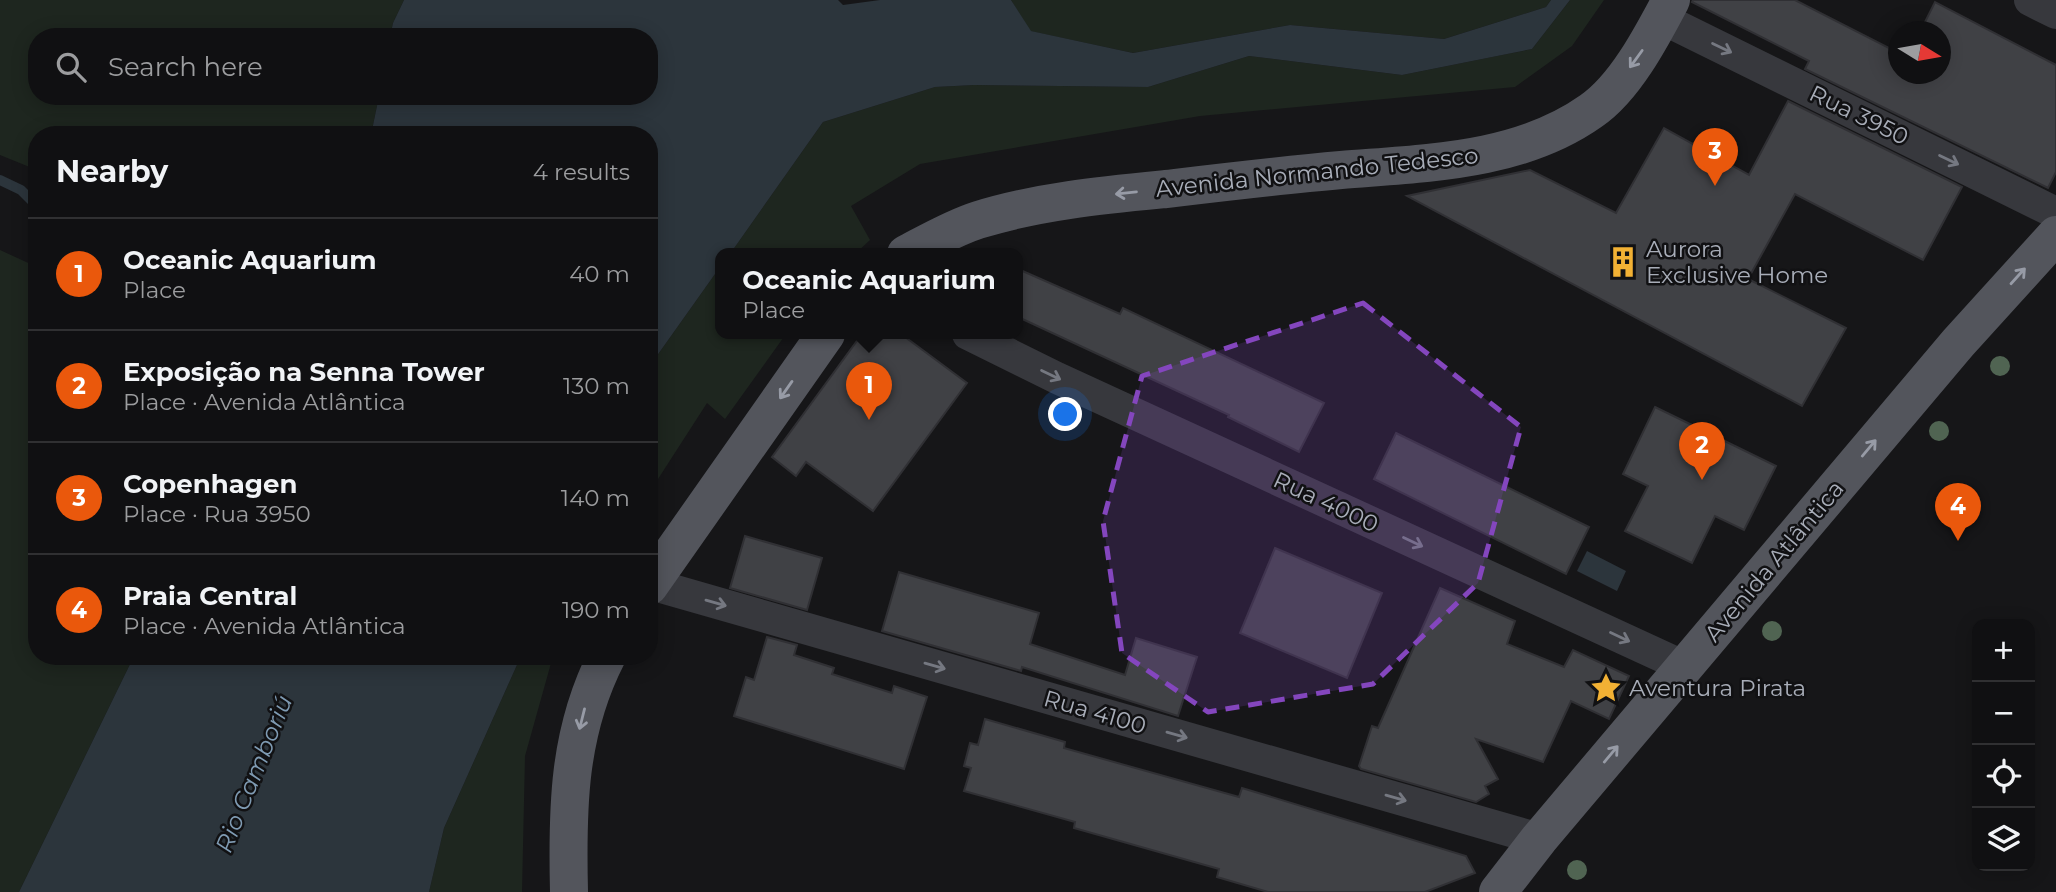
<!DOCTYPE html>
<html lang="en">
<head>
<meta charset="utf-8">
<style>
  :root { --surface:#101012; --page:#1e1e20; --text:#f1f3f6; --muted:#9c9d9f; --line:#303032; --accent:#ea580c }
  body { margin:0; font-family:Montserrat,sans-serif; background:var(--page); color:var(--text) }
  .controls { position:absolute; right:21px; bottom:21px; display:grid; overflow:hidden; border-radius:14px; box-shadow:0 4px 18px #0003 }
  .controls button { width:63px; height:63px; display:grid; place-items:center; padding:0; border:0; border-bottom:2px solid var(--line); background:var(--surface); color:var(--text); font:35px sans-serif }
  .compass { position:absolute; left:1888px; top:21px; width:63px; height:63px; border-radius:50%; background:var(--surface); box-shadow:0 4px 18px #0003; rotate:101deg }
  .you { position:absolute; left:1066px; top:415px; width:24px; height:24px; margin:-18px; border:5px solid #fff; border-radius:50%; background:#1a73e8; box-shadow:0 0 0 10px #1a73e833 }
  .badge { display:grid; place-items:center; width:46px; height:46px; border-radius:50%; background:var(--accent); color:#fff; font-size:23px; font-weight:700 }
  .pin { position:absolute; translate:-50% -58px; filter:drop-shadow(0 2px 4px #0008) }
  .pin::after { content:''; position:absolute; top:37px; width:24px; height:21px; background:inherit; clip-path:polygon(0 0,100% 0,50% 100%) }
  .popup { position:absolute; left:715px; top:248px; width:308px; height:91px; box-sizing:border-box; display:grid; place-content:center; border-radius:14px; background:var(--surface); filter:drop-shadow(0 2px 5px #0005); font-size:23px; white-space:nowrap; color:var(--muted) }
  .popup b { font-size:26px; color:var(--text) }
  .popup::after { content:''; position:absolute; left:50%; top:100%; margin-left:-14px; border:14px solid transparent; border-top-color:var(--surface) }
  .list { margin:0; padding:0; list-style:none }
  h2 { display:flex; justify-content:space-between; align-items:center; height:91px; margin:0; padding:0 28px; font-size:30px }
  h2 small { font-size:23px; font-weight:400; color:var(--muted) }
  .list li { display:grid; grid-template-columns:46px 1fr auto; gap:21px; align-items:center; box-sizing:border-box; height:112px; padding:0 28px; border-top:2px solid var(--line) }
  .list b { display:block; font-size:26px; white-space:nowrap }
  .list p { margin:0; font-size:23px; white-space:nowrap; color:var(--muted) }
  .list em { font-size:23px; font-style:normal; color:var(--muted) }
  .icon { flex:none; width:38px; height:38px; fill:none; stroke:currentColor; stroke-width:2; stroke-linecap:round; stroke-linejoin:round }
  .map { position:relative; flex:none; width:2056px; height:892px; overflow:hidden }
  .search { position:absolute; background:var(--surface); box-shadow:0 4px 18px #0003; left:28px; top:28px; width:630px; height:77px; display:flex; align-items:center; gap:18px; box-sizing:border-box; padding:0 24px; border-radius:28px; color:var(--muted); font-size:26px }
  .panel { position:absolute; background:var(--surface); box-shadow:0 4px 18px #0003; left:28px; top:126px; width:630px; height:539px; border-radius:28px }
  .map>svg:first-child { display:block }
</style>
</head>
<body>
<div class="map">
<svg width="2056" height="892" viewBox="0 0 2056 892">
  <rect width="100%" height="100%" fill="#161618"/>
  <path fill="#1e261f" d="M 0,0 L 404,0 L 393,23 L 390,37 L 37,37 L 37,96 L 379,96 L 371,135 L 37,135 L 37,170 L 0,155 Z
    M 1011,0 L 1551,0 L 1546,7 L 1444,39 L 1290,25 L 1133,53 L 1030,31 Z
    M 1570,0 L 1604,0 L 1572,46 L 1515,87 L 1200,116 L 920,164 L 851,206 L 870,240 L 855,254 L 730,254 L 823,122 L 935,87 L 974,85 L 1148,87 L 1249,56 L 1402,75 L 1532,49 Z
    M 0,250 L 37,267 L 37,656 L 134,656 L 19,892 L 0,892 Z
    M 720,267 L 720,334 L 786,334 L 725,419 L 707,403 L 649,493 L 649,367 Z
    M 521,656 L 553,656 L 525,756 L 522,892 L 429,892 L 444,828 Z"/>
  <path fill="#2c353c" d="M 404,0 L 838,0 L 843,5 L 880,0 L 1011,0 L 1031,31 L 1133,53 L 1290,25 L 1444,39 L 1546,7 L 1551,0 L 1570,0 L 1532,49 L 1402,75 L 1249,56 L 1148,87 L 974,85 L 935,87 L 823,122 L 730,254 L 720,254 L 720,267 L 649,367 L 649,135 L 371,135 L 379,96 L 649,96 L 649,37 L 390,37 L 393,23 Z
    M 1587,551 L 1626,571 L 1617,591 L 1577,571 Z
    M 134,656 L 521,656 L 444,828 L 429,892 L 19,892 Z"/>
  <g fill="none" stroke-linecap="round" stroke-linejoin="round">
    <path stroke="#2c353c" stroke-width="10" d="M 0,180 L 21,190 L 37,206"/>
  </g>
  <path fill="#404145" stroke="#303034" stroke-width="2" d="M 1693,0 L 1795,0 L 1899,53 L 1899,74 L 1941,74 L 1941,32 L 1920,32 L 1935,2 L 2056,65 L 2056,172 L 2048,188 L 1805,69 L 1809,61 L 1692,2 Z
    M 1788,101 L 1962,187 L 1923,260 L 1795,194 L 1748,279 L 1846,328 L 1802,406 L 1407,196 L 1530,170 L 1616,213 L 1664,128 L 1749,175 Z
    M 1018,269 L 1120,314 L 1123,308 L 1324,403 L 1299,452 L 1228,417 L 1229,415 L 1018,317 Z
    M 862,334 L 901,334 L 967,383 L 873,511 L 806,462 L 796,476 L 772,457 Z
    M 1655,407 L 1776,466 L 1744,530 L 1715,516 L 1692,563 L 1625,531 L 1648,486 L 1623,474 Z
    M 1396,433 L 1589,527 L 1566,574 L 1374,479 Z
    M 745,536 L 822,558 L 807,610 L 730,588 Z
    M 1275,548 L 1382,593 L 1347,678 L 1240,633 Z
    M 899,572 L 1039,613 L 1030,644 L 1125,675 L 1136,638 L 1197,657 L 1178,716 L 1022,667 L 1021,671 L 882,631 Z
    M 1440,588 L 1515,621 L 1507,644 L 1564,667 L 1573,650 L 1629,676 L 1609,719 L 1571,701 L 1543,762 L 1476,739 L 1498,779 L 1485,786 L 1489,794 L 1476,802 L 1361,769 L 1359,766 L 1372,726 L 1378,728 Z
    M 767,637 L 797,645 L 794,655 L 834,668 L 832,674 L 892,693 L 894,686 L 927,697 L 904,769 L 734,716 L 746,677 L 754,680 Z
    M 985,719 L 1065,742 L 1064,748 L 1239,797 L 1242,788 L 1466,856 L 1475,873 L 1425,892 L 1268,892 L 1217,877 L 1219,869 L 1074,828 L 1075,822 L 964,791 L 971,768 L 964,766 L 970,743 L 978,745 Z"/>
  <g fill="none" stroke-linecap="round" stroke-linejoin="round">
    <path stroke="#37383d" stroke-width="32" d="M 2030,0 L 2056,13
      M 1661,18 L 2056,213
      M 968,334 L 1057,378 L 1685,667
      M 651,584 L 1539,839"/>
    <path stroke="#53555c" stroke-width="38" d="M 906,254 C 929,242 953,228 978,220 C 1039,201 1104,195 1166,189 C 1225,182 1283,175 1341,170 C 1426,163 1519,162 1591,111 C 1625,88 1652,36 1671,0
      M 649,586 L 826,334
      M 569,892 C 567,808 568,732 607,656
      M 1498,892 L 1539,839 L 1958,343 L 2056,235"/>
  </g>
  <g fill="#506452">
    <circle cx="2000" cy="366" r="10"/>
    <circle cx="1939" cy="431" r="10"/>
    <circle cx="1772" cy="631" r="10"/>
    <circle cx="1577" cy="870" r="10"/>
  </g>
  <defs><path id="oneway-shaft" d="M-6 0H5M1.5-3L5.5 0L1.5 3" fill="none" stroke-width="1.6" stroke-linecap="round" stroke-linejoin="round" transform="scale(1.75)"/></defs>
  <g stroke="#757881">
    <use href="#oneway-shaft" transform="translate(1722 48) rotate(26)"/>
    <use href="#oneway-shaft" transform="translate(1949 160) rotate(26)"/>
    <use href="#oneway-shaft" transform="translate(1051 375) rotate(26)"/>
    <use href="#oneway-shaft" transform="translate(1413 542) rotate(25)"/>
    <use href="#oneway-shaft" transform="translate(716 603) rotate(16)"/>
    <use href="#oneway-shaft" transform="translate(1620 637) rotate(25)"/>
    <use href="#oneway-shaft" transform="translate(935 666) rotate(16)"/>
    <use href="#oneway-shaft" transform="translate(1177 735) rotate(16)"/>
    <use href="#oneway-shaft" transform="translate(1396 798) rotate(16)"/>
  </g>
  <g stroke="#979ba6">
    <use href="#oneway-shaft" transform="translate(1636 59) rotate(126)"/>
    <use href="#oneway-shaft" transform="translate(1126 193) rotate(174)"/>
    <use href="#oneway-shaft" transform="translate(2018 276) rotate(-48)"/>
    <use href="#oneway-shaft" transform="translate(786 390) rotate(125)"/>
    <use href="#oneway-shaft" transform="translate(1869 448) rotate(-50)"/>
    <use href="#oneway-shaft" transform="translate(582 719) rotate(104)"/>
    <use href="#oneway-shaft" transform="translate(1611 754) rotate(-50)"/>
  </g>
  <path fill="#8446be" fill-opacity="0.2" stroke="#8446be" stroke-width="5" stroke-dasharray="14 9" stroke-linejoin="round" d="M 1363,303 L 1521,427 L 1478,583 L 1373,684 L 1208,712 L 1122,653 L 1103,521 L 1142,376 Z"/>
  <defs>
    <symbol id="building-bare" viewBox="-9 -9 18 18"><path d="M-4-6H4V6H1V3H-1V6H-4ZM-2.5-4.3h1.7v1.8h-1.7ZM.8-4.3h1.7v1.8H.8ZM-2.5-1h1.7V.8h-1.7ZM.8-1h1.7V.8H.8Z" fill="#f2b134" stroke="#111113" stroke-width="2.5" paint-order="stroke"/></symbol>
    <symbol id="sight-bare" viewBox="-9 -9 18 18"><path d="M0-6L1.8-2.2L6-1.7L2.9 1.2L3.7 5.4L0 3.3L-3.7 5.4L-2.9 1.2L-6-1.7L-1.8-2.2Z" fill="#f2b134" stroke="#111113" stroke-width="2.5" paint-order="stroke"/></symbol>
  </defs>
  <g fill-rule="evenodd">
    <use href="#building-bare" x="1601" y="240" width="44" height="44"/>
    <use href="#sight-bare" x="1584" y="666" width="44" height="44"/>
  </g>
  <g text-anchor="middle" stroke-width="5" stroke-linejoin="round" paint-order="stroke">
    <g font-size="23" fill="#a8adb8" stroke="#111113">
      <text transform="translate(1859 115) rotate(26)" y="8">Rua 3950</text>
      <text transform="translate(1317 172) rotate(-6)" y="8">Avenida Normando Tedesco</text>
      <text transform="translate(1326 502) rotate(25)" y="8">Rua 4000</text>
      <text transform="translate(1774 561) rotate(-50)" y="8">Avenida Atlântica</text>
      <text transform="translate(1095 712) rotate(16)" y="8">Rua 4100</text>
    </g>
    <g font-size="23" fill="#a8adb8" stroke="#111113" text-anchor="start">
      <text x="1646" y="257">Aurora<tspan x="1646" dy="26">Exclusive Home</tspan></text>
      <text x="1629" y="696">Aventura Pirata</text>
    </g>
    <g font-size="24" font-style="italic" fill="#7f9bb3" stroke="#111113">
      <text transform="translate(254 774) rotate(-68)" y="8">Rio Camboriú</text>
    </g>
  </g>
</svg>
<div class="controls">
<button>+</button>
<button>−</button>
<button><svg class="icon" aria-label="locate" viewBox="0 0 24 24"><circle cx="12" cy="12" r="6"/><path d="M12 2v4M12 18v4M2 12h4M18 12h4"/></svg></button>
<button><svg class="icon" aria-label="layers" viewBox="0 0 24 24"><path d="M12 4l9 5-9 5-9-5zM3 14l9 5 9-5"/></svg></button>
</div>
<svg class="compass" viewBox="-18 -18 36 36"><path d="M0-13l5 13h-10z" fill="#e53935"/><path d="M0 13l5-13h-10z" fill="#9c9d9f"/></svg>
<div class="you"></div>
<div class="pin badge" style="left:869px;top:420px">1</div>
<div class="popup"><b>Oceanic Aquarium</b>Place</div>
<div class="pin badge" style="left:1702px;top:480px">2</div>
<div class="pin badge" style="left:1715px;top:186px">3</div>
<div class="pin badge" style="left:1958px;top:541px">4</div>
<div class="search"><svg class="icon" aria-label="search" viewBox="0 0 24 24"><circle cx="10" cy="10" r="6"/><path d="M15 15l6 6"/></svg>Search here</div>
<section class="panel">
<h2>Nearby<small>4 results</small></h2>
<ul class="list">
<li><span class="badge">1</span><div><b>Oceanic Aquarium</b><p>Place</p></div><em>40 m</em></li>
<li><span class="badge">2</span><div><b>Exposição na Senna Tower</b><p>Place · Avenida Atlântica</p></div><em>130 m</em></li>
<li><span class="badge">3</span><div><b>Copenhagen</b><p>Place · Rua 3950</p></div><em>140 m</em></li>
<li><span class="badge">4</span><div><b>Praia Central</b><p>Place · Avenida Atlântica</p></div><em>190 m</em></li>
</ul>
</section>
</div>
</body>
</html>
